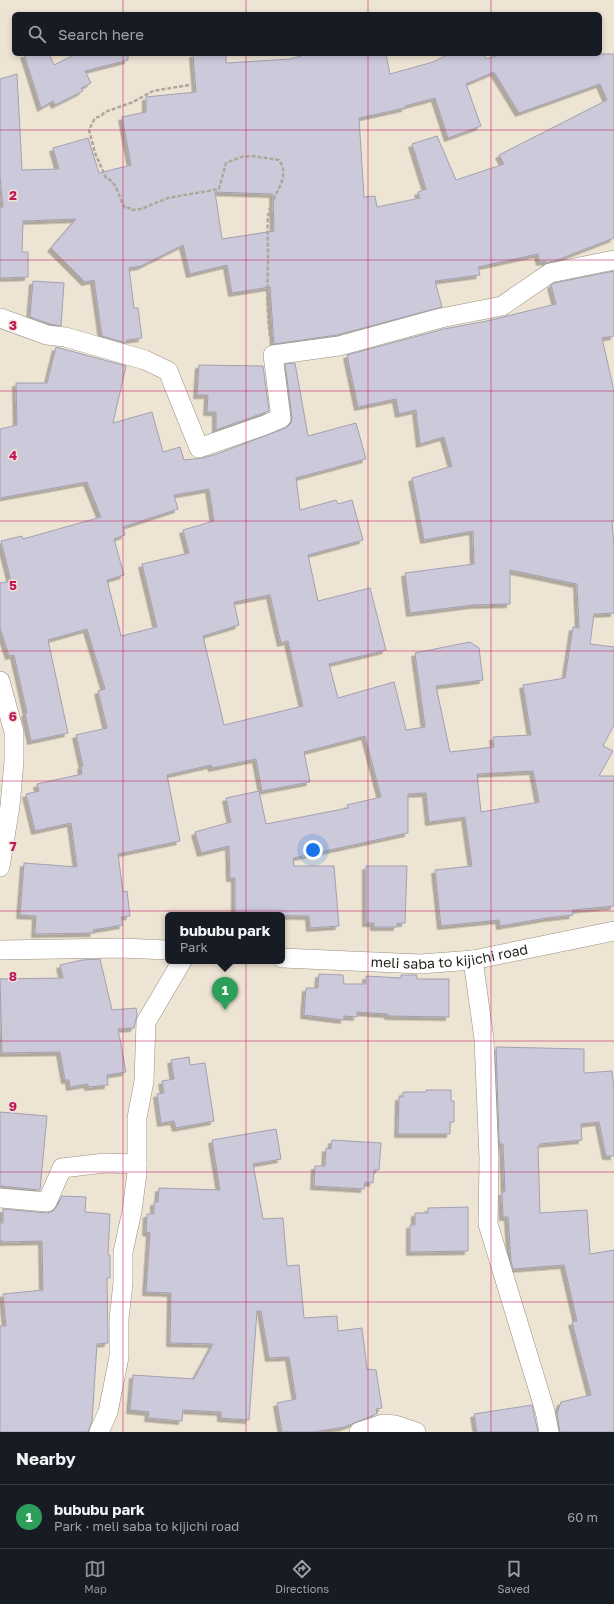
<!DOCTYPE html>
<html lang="en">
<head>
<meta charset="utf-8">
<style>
  :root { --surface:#171b24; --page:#20242c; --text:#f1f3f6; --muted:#9ea1a6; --line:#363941; --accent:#8c9099 }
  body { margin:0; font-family:"Golos Text",sans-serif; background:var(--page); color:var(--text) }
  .you { position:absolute; left:313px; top:850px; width:14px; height:14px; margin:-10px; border:3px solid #fff; border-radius:50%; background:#1a73e8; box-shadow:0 0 0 6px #1a73e833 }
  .badge { display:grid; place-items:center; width:26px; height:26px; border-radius:50%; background:var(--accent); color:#fff; font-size:13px; font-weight:700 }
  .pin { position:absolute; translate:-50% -33px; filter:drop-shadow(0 1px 2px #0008) }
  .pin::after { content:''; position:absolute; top:21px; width:14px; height:12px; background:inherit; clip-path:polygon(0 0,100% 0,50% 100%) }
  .popup { position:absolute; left:165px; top:912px; width:120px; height:52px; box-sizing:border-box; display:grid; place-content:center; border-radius:6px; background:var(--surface); filter:drop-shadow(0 1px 3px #0005); font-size:13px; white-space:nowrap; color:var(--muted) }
  .popup b { font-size:15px; color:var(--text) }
  .popup::after { content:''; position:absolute; left:50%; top:100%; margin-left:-8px; border:8px solid transparent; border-top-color:var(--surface) }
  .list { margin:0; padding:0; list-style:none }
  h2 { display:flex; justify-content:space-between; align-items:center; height:52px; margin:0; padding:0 16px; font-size:17px }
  h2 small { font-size:13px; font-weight:400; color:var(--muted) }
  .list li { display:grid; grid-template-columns:26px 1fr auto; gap:12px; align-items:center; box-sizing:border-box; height:64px; padding:0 16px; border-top:1px solid var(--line) }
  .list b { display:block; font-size:15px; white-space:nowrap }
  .list p { margin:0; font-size:13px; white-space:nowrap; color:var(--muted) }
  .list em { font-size:13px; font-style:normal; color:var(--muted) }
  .icon { flex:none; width:22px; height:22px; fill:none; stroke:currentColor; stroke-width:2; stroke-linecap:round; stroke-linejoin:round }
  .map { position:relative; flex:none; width:614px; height:1432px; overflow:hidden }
  .search { position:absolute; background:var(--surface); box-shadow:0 2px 6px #0003; left:12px; right:12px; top:12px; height:44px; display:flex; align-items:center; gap:10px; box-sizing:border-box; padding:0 14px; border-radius:6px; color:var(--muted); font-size:15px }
  .sheet { height:116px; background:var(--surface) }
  nav { display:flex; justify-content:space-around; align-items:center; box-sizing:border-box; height:56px; border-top:1px solid var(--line); background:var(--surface); font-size:11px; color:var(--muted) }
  nav a { display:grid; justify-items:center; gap:2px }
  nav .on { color:var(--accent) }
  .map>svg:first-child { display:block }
</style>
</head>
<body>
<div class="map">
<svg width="614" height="1432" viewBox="0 0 614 1432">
  <defs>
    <filter id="shadow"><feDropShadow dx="-3.5" dy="3.5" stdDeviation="0" flood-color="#0004"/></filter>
  </defs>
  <rect width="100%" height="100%" fill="#eee4d4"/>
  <path fill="#cbc9da" stroke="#a2a0b1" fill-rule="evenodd" filter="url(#shadow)" d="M 24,54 L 49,54 L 54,65 L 76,54 L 128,54 L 128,60 L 85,71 L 91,83 L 81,88 L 83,91 L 55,105 L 53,101 L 41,108 Z
    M 193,54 L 226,54 L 226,63 L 290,59 L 308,54 L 386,54 L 390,74 L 433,62 L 449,54 L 484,54 L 486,59 L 502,54 L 614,54 L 614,238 L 557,260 L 546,263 L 545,261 L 540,262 L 538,254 L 478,267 L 480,275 L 435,281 L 442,307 L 337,335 L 274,344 L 270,287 L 232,293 L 227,265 L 190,274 L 183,245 L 141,266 L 129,268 L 134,308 L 138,308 L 142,338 L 127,340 L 126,343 L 102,336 L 94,280 L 85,282 L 51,248 L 76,219 L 23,221 L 22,252 L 28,252 L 28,277 L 0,278 L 0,207 L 3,207 L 0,176 L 0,79 L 17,74 L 22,170 L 59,169 L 53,148 L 88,138 L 99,173 L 131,165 L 122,117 L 146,112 L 146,97 L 196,92 ZM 494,72 L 519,113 L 600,84 L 607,100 L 499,155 L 504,164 L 456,180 L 437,136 L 412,144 L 426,189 L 418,192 L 420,198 L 377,207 L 375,196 L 364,197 L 359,118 L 405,108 L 405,106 L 435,98 L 448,138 L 481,126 L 466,84 ZM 215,192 L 273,194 L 274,231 L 222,239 Z
    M 614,271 L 614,336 L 602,338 L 614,391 L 614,521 L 612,521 L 614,547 L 614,613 L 594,614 L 590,644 L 614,647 L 614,725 L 603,746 L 613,751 L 599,776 L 614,776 L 614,906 L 572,910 L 573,915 L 547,918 L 500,926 L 499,920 L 441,926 L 435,870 L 472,866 L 465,817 L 429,822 L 426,793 L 408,794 L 408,833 L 293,858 L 294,866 L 334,866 L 339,926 L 310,928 L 309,916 L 235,915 L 235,878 L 230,878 L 229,846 L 201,853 L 195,832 L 231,822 L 226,798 L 259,791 L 266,824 L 348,808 L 347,805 L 381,797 L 365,736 L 304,752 L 310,782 L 262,791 L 256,759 L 212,768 L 211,765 L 167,775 L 180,841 L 118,854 L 123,892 L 127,891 L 130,916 L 121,917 L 123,925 L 93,930 L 94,933 L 35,934 L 36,916 L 20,915 L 24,863 L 77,867 L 71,823 L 35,831 L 26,794 L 39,791 L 37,784 L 82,774 L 81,766 L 83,766 L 76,735 L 107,728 L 98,691 L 105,689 L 87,629 L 48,640 L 68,733 L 31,741 L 25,713 L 27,713 L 14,655 L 9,656 L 0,628 L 0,583 L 11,581 L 1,541 L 22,536 L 23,539 L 101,517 L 87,482 L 0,498 L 0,429 L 17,425 L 16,383 L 47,383 L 56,347 L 126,366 L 113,423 L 152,412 L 163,452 L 180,447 L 184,460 L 202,458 L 214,455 L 286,428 L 291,423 L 292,417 L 285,364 L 295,363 L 308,436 L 356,423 L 366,459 L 296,478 L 300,510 L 336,500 L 338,504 L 352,500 L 363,540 L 308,555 L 318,601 L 370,588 L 386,650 L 329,664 L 338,698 L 394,682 L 406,730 L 425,727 L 415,653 L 470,642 L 479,648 L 483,680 L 436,686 L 450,752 L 494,747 L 493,737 L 531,735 L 523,685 L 565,678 L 573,627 L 579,628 L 577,584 L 510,570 L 510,604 L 473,605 L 410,613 L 405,573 L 474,564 L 473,531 L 424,540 L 412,478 L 452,466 L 444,437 L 420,444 L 416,410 L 399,414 L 396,399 L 358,407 L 347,355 L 444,329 L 487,321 L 556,304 L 551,285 L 554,283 ZM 209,489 L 214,521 L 183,530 L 189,553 L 142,564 L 157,627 L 121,636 L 107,580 L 124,575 L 114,539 L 125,535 L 123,527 L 178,509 L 174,495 ZM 270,595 L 281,643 L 288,641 L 303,706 L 224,725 L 203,636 L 239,625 L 234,602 ZM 533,771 L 539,802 L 481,812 L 477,774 Z
    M 33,281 L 64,283 L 61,326 L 50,324 L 30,317 Z
    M 199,365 L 263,366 L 269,411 L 216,430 L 216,412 L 207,412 L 208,395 L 197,395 Z
    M 366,866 L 407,866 L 405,923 L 397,923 L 397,927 L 374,927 L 374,923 L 366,923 Z
    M 100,959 L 112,1010 L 136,1008 L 137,1015 L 134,1028 L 118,1029 L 126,1072 L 107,1075 L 108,1085 L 88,1087 L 88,1084 L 70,1087 L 69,1080 L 65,1080 L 60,1052 L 2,1053 L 0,979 L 63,978 L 60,965 L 82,960 Z
    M 319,974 L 343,975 L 344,984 L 366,984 L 366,976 L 401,978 L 401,975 L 417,975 L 417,979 L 449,979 L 449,1017 L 388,1016 L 388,1014 L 357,1012 L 357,1017 L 344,1016 L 344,1020 L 304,1015 L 306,988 L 318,988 Z
    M 496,1047 L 584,1049 L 584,1073 L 612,1071 L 614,1089 L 614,1156 L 606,1156 L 599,1122 L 581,1124 L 582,1140 L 540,1144 L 540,1146 L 538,1146 L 540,1213 L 587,1210 L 590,1254 L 614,1250 L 614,1432 L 560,1432 L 557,1414 L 561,1402 L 591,1395 L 572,1322 L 577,1321 L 564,1265 L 513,1269 L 511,1261 L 508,1217 L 503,1217 L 502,1192 L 505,1192 L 503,1144 L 500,1144 L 499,1139 Z
    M 189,1057 L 190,1065 L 205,1063 L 214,1121 L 176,1128 L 174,1121 L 161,1123 L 157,1094 L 164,1093 L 162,1081 L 174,1079 L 171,1060 Z
    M 426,1090 L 451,1090 L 451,1101 L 454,1101 L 454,1122 L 450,1122 L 450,1134 L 398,1134 L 399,1097 L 403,1097 L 403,1092 L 426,1092 Z
    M 0,1112 L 47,1116 L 40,1190 L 0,1186 Z
    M 276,1129 L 281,1159 L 253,1164 L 263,1219 L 283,1218 L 287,1266 L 299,1265 L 304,1318 L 337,1316 L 338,1331 L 362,1328 L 367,1369 L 376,1370 L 382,1408 L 376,1409 L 377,1414 L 344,1427 L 313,1432 L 282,1432 L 277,1403 L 296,1399 L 289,1357 L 269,1358 L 261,1311 L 257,1311 L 249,1420 L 221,1418 L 221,1412 L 183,1410 L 182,1421 L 148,1418 L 149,1412 L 130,1410 L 133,1375 L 194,1379 L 213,1344 L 170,1343 L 171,1293 L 146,1292 L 150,1233 L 146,1232 L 147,1214 L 154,1214 L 154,1202 L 158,1202 L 159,1188 L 220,1190 L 212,1140 Z
    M 332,1140 L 381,1143 L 379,1170 L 374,1170 L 373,1183 L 365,1182 L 364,1189 L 314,1186 L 315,1166 L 325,1166 L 326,1148 L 331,1149 Z
    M 62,1196 L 86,1197 L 85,1212 L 110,1214 L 108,1255 L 110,1255 L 110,1278 L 107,1278 L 108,1343 L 97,1344 L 92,1421 L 88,1432 L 0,1432 L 0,1326 L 6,1326 L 3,1294 L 43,1290 L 42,1241 L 3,1242 L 3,1241 L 0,1241 L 0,1223 L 3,1223 L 3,1209 L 47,1213 L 53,1211 L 57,1206 Z
    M 468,1207 L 468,1251 L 410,1252 L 410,1225 L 415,1225 L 415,1213 L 428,1213 L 428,1208 Z
    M 532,1405 L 538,1432 L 477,1432 L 474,1414 Z"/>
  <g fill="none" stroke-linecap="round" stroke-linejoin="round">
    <defs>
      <g id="street">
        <path d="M 0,318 L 47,335 L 65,337 L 145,360 L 168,371 L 199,448 L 265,425 L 281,418 L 273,355 L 339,346 L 441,318 L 502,306 L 550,273 L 614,260"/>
        <path d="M 0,681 L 14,732 L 14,761 L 10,806 L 0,867"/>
        <path d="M 0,950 L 121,948 L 168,950"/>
        <path id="s1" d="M 282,958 L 421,964 L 473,960 L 614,931"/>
        <path d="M 473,960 L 484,1039 L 489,1158 L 488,1224 L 545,1411 L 549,1432"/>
        <path d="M 0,1198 L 47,1202 L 62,1168 L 105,1163 L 137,1164"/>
        <path d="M 99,1432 L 108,1412 L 119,1357 L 119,1319 L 123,1283 L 123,1252 L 132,1211 L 137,1173 L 137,1118 L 144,1081 L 146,1022 L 182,961"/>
        <path d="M 359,1432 L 383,1424 L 395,1425 L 416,1432"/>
      </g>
    </defs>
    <use href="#street" stroke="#988f81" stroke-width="20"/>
    <path stroke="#afa79a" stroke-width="2.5" stroke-dasharray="4 2" stroke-linecap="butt" d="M 189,85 L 153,91 L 133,102 L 105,112 L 101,116 L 95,118 L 89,130 L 95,153 L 106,178 C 117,181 119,199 125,208 L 131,208 L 132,210 L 141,209 L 168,198 L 219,189 L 226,163 L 241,157 L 252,156 L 279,160 C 291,176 275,192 270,208 C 266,220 268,237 268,251 C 268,279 266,308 270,336"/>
    <use href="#street" stroke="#fff" stroke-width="19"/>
  </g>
  <path fill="none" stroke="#c2185b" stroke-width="1" stroke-opacity="0.55" d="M 123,0 L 123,14M 246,0 L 246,14M 368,0 L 368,14M 491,0 L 491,14M 123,54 L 123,1432M 246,54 L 246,1432M 368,54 L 368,1432M 491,54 L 491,1432M 0,130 L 614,130M 0,260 L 614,260M 0,391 L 614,391M 0,521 L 614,521M 0,651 L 614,651M 0,781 L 614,781M 0,911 L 614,911M 0,1041 L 614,1041M 0,1172 L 614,1172M 0,1302 L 614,1302"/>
  <g text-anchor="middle" stroke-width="3" stroke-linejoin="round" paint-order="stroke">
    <g font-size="14" fill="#28251f" stroke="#eee4d4">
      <text dy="5" stroke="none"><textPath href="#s1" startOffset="168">meli saba to kijichi road</textPath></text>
    </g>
  </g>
  <g font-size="13" text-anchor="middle" font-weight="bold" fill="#c2185b" stroke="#eee4d4" stroke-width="3" stroke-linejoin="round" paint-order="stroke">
    <text x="13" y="200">2</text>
    <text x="13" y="330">3</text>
    <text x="13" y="460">4</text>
    <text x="13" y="590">5</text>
    <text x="13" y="721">6</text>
    <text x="13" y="851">7</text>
    <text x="13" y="981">8</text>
    <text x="13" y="1111">9</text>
  </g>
</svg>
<div class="you"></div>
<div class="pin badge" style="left:225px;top:1010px;background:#2e9e5b">1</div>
<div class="popup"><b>bububu park</b>Park</div>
<div class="search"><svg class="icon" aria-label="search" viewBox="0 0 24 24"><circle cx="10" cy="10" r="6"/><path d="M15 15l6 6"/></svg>Search here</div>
</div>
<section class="sheet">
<h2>Nearby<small></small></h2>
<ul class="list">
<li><span class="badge" style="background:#2e9e5b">1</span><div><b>bububu park</b><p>Park · meli saba to kijichi road</p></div><em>60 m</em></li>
</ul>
</section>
<nav>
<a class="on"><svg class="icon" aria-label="map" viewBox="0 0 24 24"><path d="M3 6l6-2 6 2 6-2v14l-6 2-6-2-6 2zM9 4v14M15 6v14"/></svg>Map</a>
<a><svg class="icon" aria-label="directions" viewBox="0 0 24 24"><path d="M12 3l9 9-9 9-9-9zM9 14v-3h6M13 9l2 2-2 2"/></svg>Directions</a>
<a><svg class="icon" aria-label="saved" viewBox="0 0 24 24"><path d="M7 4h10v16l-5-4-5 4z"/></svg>Saved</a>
</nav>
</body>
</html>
